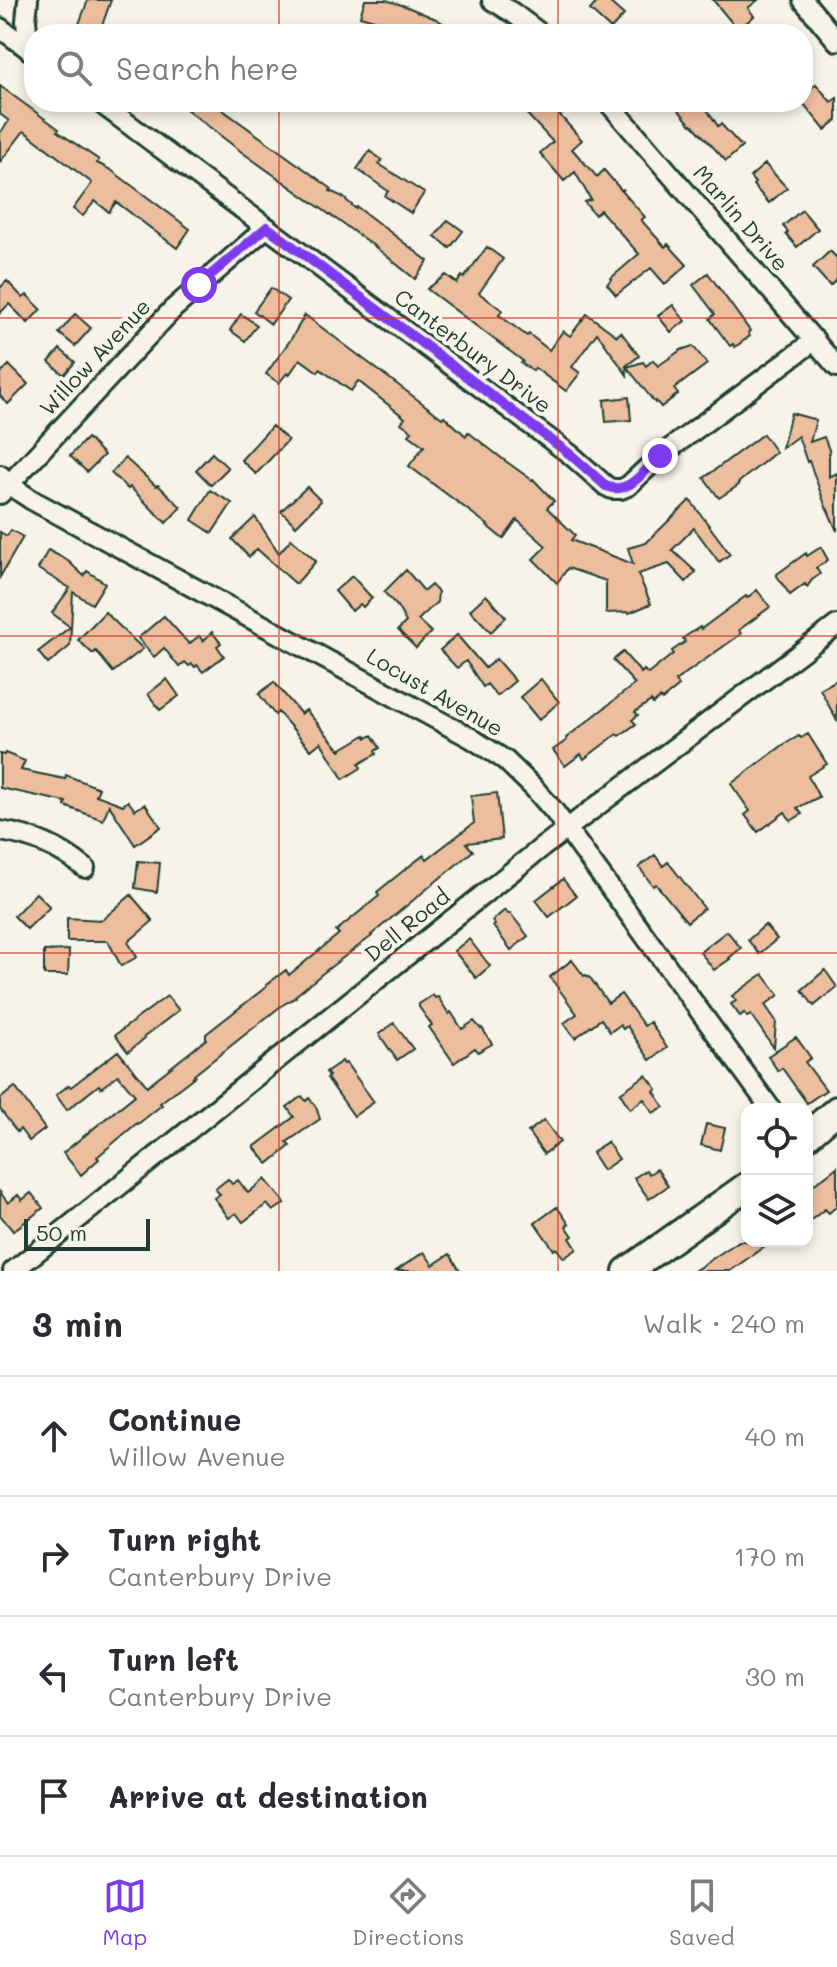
<!DOCTYPE html>
<html lang="en">
<head>
<meta charset="utf-8">
<style>
  :root { --surface:#fff; --page:#f2f2f3; --text:#2b2b33; --muted:#7c7c81; --line:#e1e1e2; --accent:#7c3aed }
  body { margin:0; font-family:Mali,sans-serif; background:var(--page); color:var(--text) }
  .controls { position:absolute; right:24px; bottom:24px; display:grid; overflow:hidden; border-radius:16px; box-shadow:0 4px 12px #0003 }
  .controls button { width:72px; height:72px; display:grid; place-items:center; padding:0; border:0; border-bottom:2px solid var(--line); background:var(--surface); color:var(--text); font:40px sans-serif }
  .scale { position:absolute; left:24px; bottom:20px; width:126px; box-sizing:border-box; padding-left:8px; border:4px solid #1f3d34; border-top:0; font-size:22px; line-height:28px; white-space:nowrap; color:#1f3d34; -webkit-text-stroke:6px #f7f3e8; paint-order:stroke }
  .stop { position:absolute; width:24px; height:24px; margin:-18px; border:6px solid #7c3aed; border-radius:50%; background:#fff }
  .stop.end { background:#7c3aed; border-color:#fff; box-shadow:0 2px 8px #0008 }
  .list { margin:0; padding:0; list-style:none }
  h2 { display:flex; justify-content:space-between; align-items:center; height:104px; margin:0; padding:0 32px; font-size:34px }
  h2 small { font-size:26px; font-weight:400; color:var(--muted) }
  .list li { display:grid; grid-template-columns:52px 1fr auto; gap:24px; align-items:center; box-sizing:border-box; height:120px; padding:0 32px; border-top:2px solid var(--line) }
  .list b { display:block; font-size:30px; white-space:nowrap }
  .list p { margin:0; font-size:26px; white-space:nowrap; color:var(--muted) }
  .list em { font-size:26px; font-style:normal; color:var(--muted) }
  .icon { flex:none; width:44px; height:44px; fill:none; stroke:currentColor; stroke-width:2; stroke-linecap:round; stroke-linejoin:round }
  .map { position:relative; flex:none; width:837px; height:1271px; overflow:hidden }
  .search { position:absolute; background:var(--surface); box-shadow:0 4px 12px #0003; left:24px; right:24px; top:24px; height:88px; display:flex; align-items:center; gap:20px; box-sizing:border-box; padding:0 28px; border-radius:32px; color:var(--muted); font-size:30px }
  .sheet { height:584px; background:var(--surface) }
  nav { display:flex; justify-content:space-around; align-items:center; box-sizing:border-box; height:112px; border-top:2px solid var(--line); background:var(--surface); font-size:22px; color:var(--muted) }
  nav a { display:grid; justify-items:center; gap:4px }
  nav .on { color:var(--accent) }
  .map>svg:first-child { display:block }
</style>
</head>
<body>
<div class="map">
<svg width="837" height="1271" viewBox="0 0 837 1271">
  <rect width="100%" height="100%" fill="#f7f3e8"/>
  <filter id="ink" filterUnits="userSpaceOnUse"><feTurbulence type="fractalNoise" baseFrequency=".0125" numOctaves="2"/><feDisplacementMap in="SourceGraphic" scale="16" xChannelSelector="R" yChannelSelector="G"/><feConvolveMatrix kernelMatrix="1 2 1 2 8 2 1 2 1" color-interpolation-filters="sRGB"/></filter>
  <g filter="url(#ink)">
    <path fill="#edbe9d" stroke="#1f3d34" stroke-width="2" d="M 88,0 L 111,0 L 99,34 L 78,27 Z
      M 365,0 L 386,0 L 405,6 L 436,19 L 461,34 L 389,34 L 380,31 L 381,22 L 360,16 Z
      M 599,0 L 607,0 L 624,15 L 611,29 L 590,10 Z
      M 713,0 L 758,0 L 748,8 L 754,16 L 738,30 Z
      M 816,84 L 831,102 L 837,98 L 837,120 L 825,130 L 803,103 L 803,95 Z
      M 0,86 L 59,129 L 57,131 L 99,160 L 97,163 L 111,170 L 190,229 L 177,248 L 116,202 L 109,212 L 95,201 L 83,216 L 73,209 L 92,183 L 24,131 L 0,162 L 0,133 L 9,121 L 0,114 Z
      M 177,102 L 224,102 L 220,108 L 332,189 L 330,191 L 343,197 L 356,209 L 357,207 L 369,216 L 428,261 L 415,279 L 374,246 L 243,153 Z
      M 532,102 L 545,102 L 555,112 L 556,111 L 582,140 L 572,149 L 597,177 L 604,170 L 621,190 L 624,189 L 622,191 L 645,217 L 641,220 L 665,247 L 668,244 L 687,265 L 665,284 L 651,268 L 616,295 L 607,284 L 612,279 L 611,278 L 639,254 L 600,210 L 595,215 L 584,202 L 591,200 L 575,172 L 564,181 L 540,153 L 553,142 L 523,110 Z
      M 672,102 L 702,102 L 718,126 L 721,124 L 742,147 L 726,161 L 692,124 L 691,125 Z
      M 370,151 L 382,160 L 379,164 L 424,193 L 411,213 L 385,196 L 388,191 L 357,169 Z
      M 765,164 L 787,188 L 769,203 L 753,185 L 755,183 L 750,177 Z
      M 802,210 L 818,229 L 797,247 L 786,234 L 788,232 L 783,226 Z
      M 448,220 L 463,231 L 450,248 L 435,236 Z
      M 487,247 L 503,259 L 479,293 L 502,310 L 499,315 L 527,336 L 529,334 L 549,350 L 563,331 L 570,336 L 587,314 L 617,336 L 621,332 L 639,356 L 626,366 L 627,375 L 597,333 L 572,367 L 580,373 L 566,391 L 535,368 L 533,371 L 521,363 L 523,361 L 427,289 L 446,275 L 457,283 L 462,276 L 464,278 Z
      M 830,251 L 837,258 L 837,279 L 830,286 L 813,267 Z
      M 708,273 L 750,331 L 748,333 L 750,336 L 735,347 L 733,344 L 730,346 L 710,319 L 715,314 L 693,285 Z
      M 7,281 L 23,298 L 27,295 L 41,309 L 28,323 L 9,304 L 0,313 L 0,288 Z
      M 271,288 L 288,300 L 271,324 L 254,311 Z
      M 673,305 L 685,321 L 671,332 L 658,316 Z
      M 75,314 L 91,328 L 75,346 L 59,333 Z
      M 241,314 L 257,325 L 245,341 L 230,330 Z
      M 305,315 L 442,418 L 444,416 L 466,436 L 468,432 L 504,460 L 532,480 L 533,479 L 554,501 L 547,508 L 575,535 L 571,540 L 633,564 L 628,548 L 646,543 L 690,500 L 730,554 L 719,562 L 694,528 L 672,550 L 696,572 L 686,582 L 669,564 L 638,574 L 651,604 L 629,613 L 628,612 L 606,613 L 606,581 L 568,568 L 557,583 L 533,559 L 546,546 L 517,520 L 503,539 L 487,526 L 488,525 L 409,466 L 424,446 L 409,435 L 412,431 L 401,423 L 405,418 L 358,381 L 351,391 L 320,369 L 318,372 L 300,359 L 289,375 L 287,373 L 279,383 L 266,374 L 291,339 Z
      M 693,346 L 707,364 L 674,389 L 678,394 L 661,407 L 656,401 L 655,403 L 627,367 L 643,362 L 646,366 L 653,360 L 658,366 L 681,350 Z
      M 60,349 L 75,362 L 64,375 L 49,362 Z
      M 9,365 L 28,384 L 8,404 L 0,396 L 0,374 Z
      M 629,397 L 631,420 L 606,422 L 604,400 Z
      M 791,413 L 816,420 L 810,442 L 824,437 L 829,450 L 829,477 L 837,473 L 837,531 L 827,508 L 827,510 L 809,461 L 807,462 L 798,436 L 782,448 Z
      M 272,426 L 288,440 L 256,474 L 241,460 Z
      M 763,434 L 776,452 L 738,483 L 739,485 L 719,498 L 704,478 Z
      M 87,438 L 104,455 L 87,472 L 70,456 Z
      M 212,453 L 228,468 L 211,485 L 196,470 Z
      M 125,458 L 156,486 L 158,485 L 181,507 L 166,523 L 130,487 L 128,489 L 111,473 Z
      M 307,487 L 321,501 L 296,526 L 281,511 Z
      M 210,490 L 232,503 L 212,533 L 192,520 Z
      M 255,517 L 279,553 L 291,539 L 316,561 L 296,584 L 257,549 L 249,557 L 232,539 Z
      M 11,530 L 23,537 L 0,577 L 0,532 L 7,536 Z
      M 821,547 L 828,560 L 816,568 L 820,574 L 812,580 L 807,587 L 805,584 L 790,595 L 777,576 L 777,574 L 806,553 L 807,556 Z
      M 48,550 L 67,560 L 84,576 L 87,571 L 105,583 L 92,604 L 73,592 L 70,646 L 48,664 L 38,652 L 70,627 L 52,613 L 70,588 L 38,569 Z
      M 406,570 L 424,591 L 431,585 L 438,592 L 437,602 L 418,620 L 431,632 L 416,648 L 398,630 L 406,622 L 397,606 L 384,592 Z
      M 352,576 L 372,598 L 363,607 L 360,604 L 352,611 L 335,591 Z
      M 757,590 L 770,607 L 739,630 L 741,634 L 675,681 L 679,686 L 662,700 L 660,698 L 653,704 L 651,701 L 635,712 L 638,715 L 632,720 L 636,724 L 619,736 L 617,734 L 584,759 L 581,754 L 565,766 L 553,750 L 567,740 L 566,738 L 635,684 L 613,660 L 623,652 L 641,673 L 644,670 L 648,674 L 673,654 L 672,651 L 685,642 L 683,638 L 700,627 L 701,629 L 746,596 L 747,598 Z
      M 486,595 L 506,617 L 491,632 L 470,610 Z
      M 105,612 L 143,649 L 113,672 L 96,651 L 93,654 L 78,640 Z
      M 164,616 L 189,644 L 199,636 L 203,641 L 212,632 L 221,643 L 217,646 L 224,656 L 203,672 L 197,665 L 195,667 L 192,664 L 189,666 L 185,662 L 179,667 L 164,648 L 154,657 L 138,638 Z
      M 457,635 L 485,668 L 496,659 L 515,681 L 497,696 L 487,684 L 483,687 L 466,661 L 457,668 L 440,650 Z
      M 167,679 L 179,696 L 160,710 L 148,694 Z
      M 541,679 L 559,702 L 539,720 L 520,697 Z
      M 837,680 L 837,721 L 820,689 Z
      M 274,682 L 301,714 L 306,710 L 340,750 L 365,735 L 367,738 L 372,735 L 380,748 L 375,751 L 376,754 L 359,764 L 361,768 L 343,779 L 321,742 L 311,750 L 278,712 L 275,715 L 259,694 Z
      M 808,734 L 827,764 L 808,776 L 819,797 L 797,808 L 802,814 L 791,821 L 785,812 L 758,832 L 745,815 L 750,811 L 731,784 L 783,745 L 799,736 L 801,738 Z
      M 5,753 L 25,761 L 21,770 L 65,779 L 66,775 L 99,788 L 96,795 L 123,805 L 128,801 L 135,810 L 145,804 L 161,827 L 135,845 L 109,805 L 103,820 L 65,806 L 66,802 L 0,788 L 0,754 L 4,755 Z
      M 497,793 L 502,839 L 466,843 L 473,851 L 371,935 L 372,936 L 328,969 L 295,996 L 296,997 L 281,1006 L 194,1075 L 195,1076 L 160,1103 L 162,1105 L 138,1124 L 137,1123 L 97,1157 L 99,1159 L 81,1175 L 63,1153 L 135,1095 L 118,1075 L 101,1088 L 99,1085 L 67,1110 L 56,1095 L 69,1085 L 71,1087 L 118,1051 L 147,1086 L 194,1049 L 206,1039 L 206,1034 L 266,987 L 266,985 L 286,970 L 289,975 L 339,934 L 336,931 L 379,896 L 377,892 L 403,871 L 424,855 L 427,859 L 474,823 L 471,796 Z
      M 655,855 L 663,866 L 668,862 L 704,908 L 687,922 L 656,884 L 653,886 L 639,867 Z
      M 138,861 L 160,863 L 157,892 L 135,888 Z
      M 563,879 L 576,896 L 549,917 L 536,900 Z
      M 36,893 L 50,907 L 27,929 L 14,916 Z
      M 131,895 L 153,921 L 128,942 L 137,957 L 121,966 L 108,941 L 67,941 L 67,918 L 102,920 Z
      M 505,910 L 508,914 L 510,913 L 528,936 L 511,950 L 493,926 L 495,925 L 492,921 Z
      M 765,925 L 777,939 L 759,954 L 748,940 Z
      M 727,931 L 741,948 L 729,958 L 730,959 L 714,970 L 700,952 Z
      M 469,939 L 490,966 L 476,978 L 454,951 Z
      M 69,950 L 68,975 L 44,975 L 44,951 Z
      M 572,960 L 584,976 L 586,975 L 591,979 L 608,1003 L 621,994 L 644,1026 L 650,1022 L 667,1048 L 650,1060 L 627,1026 L 623,1029 L 620,1025 L 610,1032 L 601,1019 L 575,1038 L 564,1023 L 577,1014 L 550,977 Z
      M 825,970 L 837,987 L 814,1006 L 802,990 Z
      M 763,974 L 779,995 L 765,1005 L 776,1021 L 774,1048 L 751,1015 L 747,1017 L 744,1013 L 740,1016 L 731,1004 L 736,1001 L 732,996 Z
      M 433,995 L 435,998 L 438,997 L 449,1014 L 451,1012 L 462,1029 L 474,1021 L 481,1029 L 482,1028 L 492,1044 L 478,1052 L 475,1048 L 454,1063 L 429,1027 L 432,1025 L 419,1007 L 419,1004 Z
      M 167,996 L 179,1010 L 144,1037 L 145,1038 L 128,1052 L 115,1035 Z
      M 394,1023 L 413,1049 L 397,1060 L 379,1034 Z
      M 796,1037 L 811,1058 L 805,1062 L 826,1090 L 807,1103 L 782,1068 L 778,1071 L 768,1056 Z
      M 342,1061 L 344,1064 L 346,1063 L 374,1102 L 354,1116 L 327,1078 L 329,1076 L 326,1072 Z
      M 646,1075 L 657,1089 L 654,1091 L 664,1107 L 653,1113 L 644,1099 L 630,1109 L 620,1093 Z
      M 15,1087 L 45,1129 L 29,1141 L 20,1129 L 17,1132 L 0,1109 L 0,1099 Z
      M 302,1096 L 306,1101 L 309,1098 L 316,1107 L 320,1119 L 287,1142 L 290,1146 L 268,1164 L 254,1147 L 294,1117 L 287,1107 Z
      M 544,1120 L 560,1142 L 544,1154 L 528,1132 Z
      M 706,1124 L 725,1128 L 720,1150 L 701,1145 Z
      M 607,1142 L 619,1159 L 603,1170 L 592,1153 Z
      M 837,1167 L 837,1206 L 829,1213 L 825,1209 L 807,1223 L 807,1187 L 816,1183 Z
      M 657,1169 L 668,1186 L 649,1199 L 634,1178 L 646,1170 L 649,1174 Z
      M 228,1179 L 232,1184 L 238,1180 L 248,1193 L 265,1179 L 285,1203 L 273,1211 L 267,1204 L 243,1222 L 236,1213 L 229,1218 L 214,1198 L 220,1194 L 215,1189 Z
      M 0,1192 L 8,1203 L 18,1195 L 22,1200 L 31,1193 L 43,1208 L 13,1231 L 0,1215 Z
      M 557,1207 L 569,1224 L 566,1226 L 573,1236 L 570,1238 L 577,1249 L 564,1258 L 556,1248 L 554,1250 L 535,1223 Z
      M 739,1241 L 772,1241 L 730,1271 L 694,1271 Z
      M 424,1252 L 433,1265 L 450,1254 L 460,1271 L 396,1271 Z"/>
    <g fill="none" stroke-linecap="round" stroke-linejoin="round">
      <defs>
        <path id="street" d="M 28,0 L 26,21 L 29,50
          M 492,0 L 513,13 L 541,34
          M 803,0 L 837,41
          M 0,28 L 34,53
          M 99,102 L 571,455 L 606,486 L 612,489 L 621,489 L 628,486 L 660,456 L 815,340
          M 608,102 L 837,367
          M 0,475 L 17,490 L 32,500 L 471,738 L 505,760 L 533,787 L 554,811 L 771,1109
          M 0,494 L 173,309 L 267,227
          M 0,831 C 33,836 59,847 85,868
          M 13,1271 L 540,849 L 837,625"/>
        <path id="secondary" d="M 807,1136 L 837,1110
          M 627,1271 L 747,1186"/>
      </defs>
      <use href="#street" stroke="#1f3d34" stroke-width="24"/>
      <use href="#secondary" stroke="#1f3d34" stroke-width="32"/>
      <use href="#street" stroke="#f7f3e8" stroke-width="18"/>
      <use href="#secondary" stroke="#f7f3e8" stroke-width="26"/>
    </g>
  </g>
  <g fill="none" stroke-linecap="round" stroke-linejoin="round" filter="url(#ink)">
    <path stroke="#7c3aed" stroke-width="10" d="M 199,285 L 267,227 L 571,455 L 606,486 C 628,496 645,470 660,456"/>
  </g>
  <path fill="none" stroke="#c8321e" stroke-width="2" stroke-opacity="0.55" d="M 279,0 L 279,34M 558,0 L 558,34M 279,102 L 279,1271M 558,102 L 558,1271M 0,318 L 837,318M 0,636 L 837,636M 0,953 L 837,953"/>
  <g text-anchor="middle" stroke-width="8" stroke-linejoin="round" paint-order="stroke">
    <g font-size="22" fill="#1f3d34" stroke="#f7f3e8">
      <text transform="translate(741 218) rotate(49)" y="8">Marlin Drive</text>
      <text transform="translate(473 351) rotate(37)" y="8">Canterbury Drive</text>
      <text transform="translate(95 357) rotate(-47)" y="8">Willow Avenue</text>
      <text transform="translate(435 692) rotate(30)" y="8">Locust Avenue</text>
      <text transform="translate(407 925) rotate(-39)" y="8">Dell Road</text>
    </g>
  </g>
</svg>
<div class="controls">
<button><svg class="icon" aria-label="locate" viewBox="0 0 24 24"><circle cx="12" cy="12" r="6"/><path d="M12 2v4M12 18v4M2 12h4M18 12h4"/></svg></button>
<button><svg class="icon" aria-label="layers" viewBox="0 0 24 24"><path d="M12 4l9 5-9 5-9-5zM3 14l9 5 9-5"/></svg></button>
</div>
<div class="scale">50 m</div>
<div class="stop" style="left:199px;top:285px"></div>
<div class="stop end" style="left:660px;top:456px"></div>
<div class="search"><svg class="icon" aria-label="search" viewBox="0 0 24 24"><circle cx="10" cy="10" r="6"/><path d="M15 15l6 6"/></svg>Search here</div>
</div>
<section class="sheet">
<h2>3 min<small>Walk · 240 m</small></h2>
<ul class="list">
<li><svg class="icon" aria-label="ahead" viewBox="0 0 24 24"><path d="M12 20V5M6 11l6-6 6 6"/></svg><div><b>Continue</b><p>Willow Avenue</p></div><em>40 m</em></li>
<li><svg class="icon" aria-label="right" viewBox="0 0 24 24"><path d="M7 20v-9h11M14 6l5 5-5 5"/></svg><div><b>Turn right</b><p>Canterbury Drive</p></div><em>170 m</em></li>
<li><svg class="icon" aria-label="left" viewBox="0 0 24 24"><path d="M17 20v-9H6M10 6l-5 5 5 5"/></svg><div><b>Turn left</b><p>Canterbury Drive</p></div><em>30 m</em></li>
<li><svg class="icon" aria-label="arrive" viewBox="0 0 24 24"><path d="M6 21V4h12l-3 4 3 4H6"/></svg><div><b>Arrive at destination</b></div></li>
</ul>
</section>
<nav>
<a class="on"><svg class="icon" aria-label="map" viewBox="0 0 24 24"><path d="M3 6l6-2 6 2 6-2v14l-6 2-6-2-6 2zM9 4v14M15 6v14"/></svg>Map</a>
<a><svg class="icon" aria-label="directions" viewBox="0 0 24 24"><path d="M12 3l9 9-9 9-9-9zM9 14v-3h6M13 9l2 2-2 2"/></svg>Directions</a>
<a><svg class="icon" aria-label="saved" viewBox="0 0 24 24"><path d="M7 4h10v16l-5-4-5 4z"/></svg>Saved</a>
</nav>
</body>
</html>
